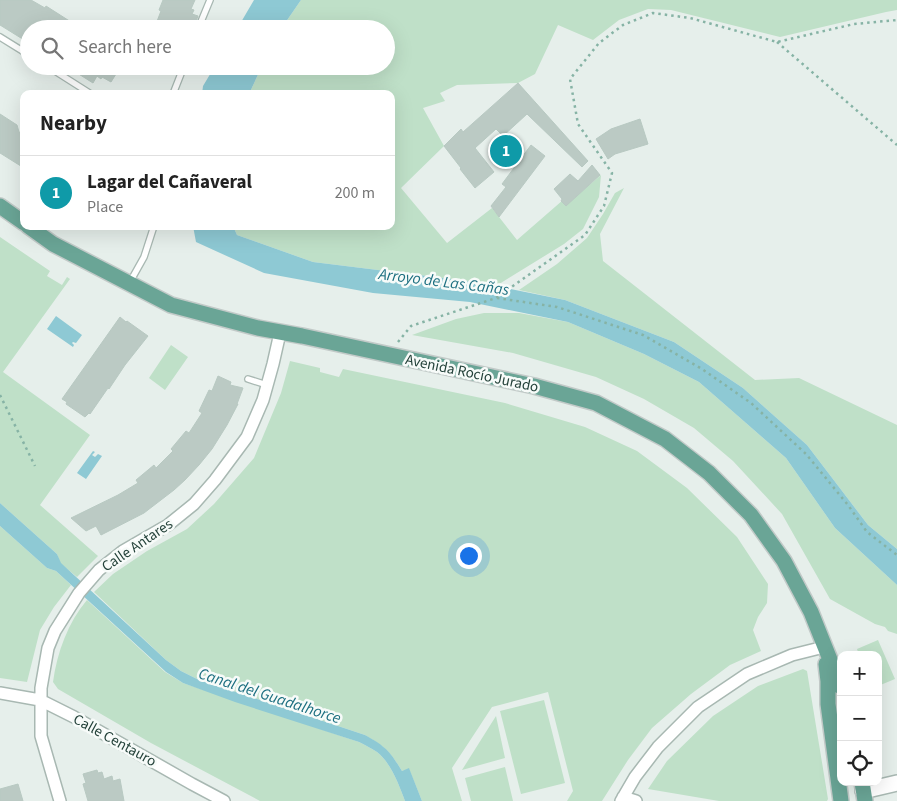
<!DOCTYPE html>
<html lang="en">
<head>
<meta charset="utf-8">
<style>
  :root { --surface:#fff; --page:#f2f2f2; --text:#222; --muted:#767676; --line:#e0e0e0; --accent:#7c3aed }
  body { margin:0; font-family:"Source Sans 3",sans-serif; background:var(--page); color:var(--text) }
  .controls { position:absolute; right:15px; bottom:15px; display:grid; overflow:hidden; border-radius:10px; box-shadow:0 5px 20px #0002 }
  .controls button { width:45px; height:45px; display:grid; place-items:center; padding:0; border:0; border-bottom:1px solid var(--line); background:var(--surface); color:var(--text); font:25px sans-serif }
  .you { position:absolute; left:468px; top:555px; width:18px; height:18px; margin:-12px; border:4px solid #fff; border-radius:50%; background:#1a73e8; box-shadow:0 0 0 8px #1a73e833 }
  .badge { display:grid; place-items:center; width:32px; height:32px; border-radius:50%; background:var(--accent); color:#fff; font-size:16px; font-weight:700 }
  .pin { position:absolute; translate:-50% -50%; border:2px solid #fff; box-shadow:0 1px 5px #0006 }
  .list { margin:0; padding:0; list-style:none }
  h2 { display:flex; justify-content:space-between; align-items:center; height:65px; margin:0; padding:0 20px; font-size:21px }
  h2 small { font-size:16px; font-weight:400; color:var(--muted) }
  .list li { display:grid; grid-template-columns:32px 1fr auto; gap:15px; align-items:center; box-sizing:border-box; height:75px; padding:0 20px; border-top:1px solid var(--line) }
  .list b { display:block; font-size:19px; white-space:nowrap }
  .list p { margin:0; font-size:16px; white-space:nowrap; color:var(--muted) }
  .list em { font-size:16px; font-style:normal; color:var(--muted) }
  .icon { flex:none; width:28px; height:28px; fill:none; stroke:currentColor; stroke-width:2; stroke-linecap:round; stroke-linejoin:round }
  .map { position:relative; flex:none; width:897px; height:801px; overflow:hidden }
  .search { position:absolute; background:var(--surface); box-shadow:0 5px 20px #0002; left:20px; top:20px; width:375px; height:55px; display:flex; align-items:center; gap:12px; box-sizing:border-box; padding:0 18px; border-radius:28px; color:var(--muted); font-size:19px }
  .panel { position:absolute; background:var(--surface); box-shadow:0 5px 20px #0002; left:20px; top:90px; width:375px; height:140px; border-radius:10px }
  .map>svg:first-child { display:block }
</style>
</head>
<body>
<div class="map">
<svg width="897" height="801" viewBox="0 0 897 801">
  <rect width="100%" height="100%" fill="#e6efeb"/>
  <path fill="#bfe0c8" d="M 301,0 L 897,0 L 897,10 L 886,12 L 780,37 L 671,10 L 648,9 L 619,20 L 593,40 L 558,25 L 535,74 L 518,83 L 457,85 L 440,93 L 445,101 L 423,108 L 444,146 L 401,188 L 447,243 L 492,208 L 517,240 L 563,200 L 567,204 L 601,175 L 599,197 L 583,229 L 564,244 L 496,286 L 475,282 L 313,262 L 237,235 L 233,226 L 391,226 L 391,94 L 249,94 L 262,66 L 386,66 L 386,29 L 281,29 Z
    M 624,188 L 600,234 L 603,261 L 755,380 L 799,378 L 897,425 L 897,549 L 868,525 L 807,445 L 743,388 L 674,342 L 565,300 L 519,290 L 557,264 L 587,238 L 603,214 L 615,193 Z
    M 0,237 L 50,271 L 47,276 L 62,285 L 67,277 L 70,279 L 3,372 L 90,435 L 40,505 L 98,556 L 77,577 L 60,563 L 57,554 L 0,503 Z
    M 484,313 L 519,313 L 568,322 L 644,354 L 699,382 L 786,458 L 835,528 L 897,585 L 897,634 L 888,631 L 885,627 L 875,624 L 830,599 L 782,514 L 733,461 L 694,428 L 644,399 L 596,377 L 513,353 L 412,335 L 456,319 Z
    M 171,345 L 188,357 L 165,390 L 149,378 Z
    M 290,361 L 320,368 L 320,372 L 339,377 L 343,369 L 505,403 L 585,427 L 637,451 L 687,488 L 737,537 L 768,584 L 767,603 L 758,617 L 753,630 L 761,651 L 730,665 L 691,694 L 652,728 L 628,760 L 602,801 L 567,801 L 573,791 L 548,692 L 492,707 L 452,768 L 462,801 L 422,801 L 409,769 L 402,771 C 390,751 385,747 365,735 L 197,679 L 181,671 L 166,660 L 94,592 L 113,574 L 147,551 L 187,529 L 214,504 L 254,458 L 281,393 Z
    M 0,526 L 47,568 L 56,571 L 71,585 L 54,607 L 40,630 L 27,682 L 0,678 Z
    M 87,600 L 165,672 L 183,683 L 359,742 C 365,745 371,748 377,752 C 391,763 399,785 405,801 L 260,801 L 151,743 L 58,689 L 53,682 C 57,653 68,622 87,600 Z
    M 878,640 L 895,679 L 878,686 L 878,655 L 859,655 L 857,649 Z
    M 803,669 L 807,671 L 828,799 L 827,801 L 719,801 L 648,789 L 667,761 L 713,716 L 758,686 Z
    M 544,700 L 565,783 L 521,794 L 500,711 Z
    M 496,716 L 505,758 L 462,770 Z
    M 505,767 L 513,801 L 471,801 L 465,778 Z"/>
  <path fill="#8ec9d4" d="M 254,0 L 301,0 L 281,29 L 237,29 Z
    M 215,66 L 262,66 L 249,94 L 202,94 L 203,86 Z
    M 193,226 L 233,226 L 237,235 L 313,262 L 475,282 L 565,300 L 674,342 L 743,388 L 807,445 L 868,525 L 897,549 L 897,585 L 835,528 L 786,458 L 699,382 L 644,354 L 568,322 L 470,302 L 373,293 L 264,273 L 196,242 Z
    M 56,316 L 82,335 L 76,343 L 73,342 L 72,343 L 74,345 L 73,347 L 47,329 Z
    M 93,451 L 95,452 L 92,455 L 95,457 L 98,454 L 102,456 L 86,479 L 77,473 Z
    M 0,503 L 57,554 L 61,563 L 166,660 L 181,671 L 197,679 L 365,735 C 385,746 390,751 402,771 L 409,768 L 422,801 L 405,801 C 399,785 391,763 377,752 C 371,748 365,745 359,742 L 235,702 L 183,683 L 166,672 L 56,571 L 47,568 L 0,526 Z"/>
  <path fill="#bbcac4" stroke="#b8c9c2" d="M 0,0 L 31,0 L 45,8 L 46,6 L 82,29 L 29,29 L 29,43 L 0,25 Z
    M 163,0 L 195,0 L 191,9 L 194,10 L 192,14 L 198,16 L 193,29 L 154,29 L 161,11 L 159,10 Z
    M 66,66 L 121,66 L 111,82 L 102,77 L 101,79 L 97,76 L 93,83 Z
    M 518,83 L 588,161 L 582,167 L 527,114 L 503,136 L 496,129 L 475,148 L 494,172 L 475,188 L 460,169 L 461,168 L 444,146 L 461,129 L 463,132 Z
    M 0,114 L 17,125 L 19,132 L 24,135 L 24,168 L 0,153 Z
    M 640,119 L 648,144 L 615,154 L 608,159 L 596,139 L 611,129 Z
    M 531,145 L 545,156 L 499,217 L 491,206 L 506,187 L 502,184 Z
    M 592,165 L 600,175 L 566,206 L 561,201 L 562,199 L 554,189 L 570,174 L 578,181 Z
    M 120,317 L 126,322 L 127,321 L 148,336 L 125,365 L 109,389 L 108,388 L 90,414 L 89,413 L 85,417 L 66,404 L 67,402 L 62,399 Z
    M 218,376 L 231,382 L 230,385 L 243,388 L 237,404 L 238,404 L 227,425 L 212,449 L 199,465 L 185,480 L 174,490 L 144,513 L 101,535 L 96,526 L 86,531 L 71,518 L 118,495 L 138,483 L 136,480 L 154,465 L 156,468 L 173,451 L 171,449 L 186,431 L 189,433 L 202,413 L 199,411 L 209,390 L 212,391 Z
    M 97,770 L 98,773 L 102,772 L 104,779 L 112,776 L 113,781 L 120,779 L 124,801 L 88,801 L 83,784 L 86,783 L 83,774 Z
    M 18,784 L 23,801 L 0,801 L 0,789 Z"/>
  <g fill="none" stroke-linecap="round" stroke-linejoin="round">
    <defs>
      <path id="service" d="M 198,29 L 210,0
        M 0,37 L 29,55
        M 47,66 L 91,94
        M 173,94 L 184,66
        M 130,282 L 144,257 L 154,226
        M 248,379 L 267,385"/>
      <path id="minor" d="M 0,693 L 40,700 L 74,717 L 192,784 L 224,801
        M 623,797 L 636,801
        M 60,801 L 41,736 L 41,688 L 48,648 L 55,631 L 79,593 L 99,570 L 123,551 L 168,525 L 194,504 L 215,480 L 247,437 L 263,400 L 273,364 L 280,333
        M 621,801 L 635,777 L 658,747 L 698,707 L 747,674 L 792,655 L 824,647"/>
      <path id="tertiary" d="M 863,791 L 897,783"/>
      <path id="primary" d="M 0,206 L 24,223
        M 28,226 L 53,244 L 171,305 L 258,328 L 302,336 L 534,386 L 596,403 L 665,439 L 709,473 L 751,515 L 784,561 L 811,612 L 841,687
        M 826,664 L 828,681 L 828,704 L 841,801
        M 862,782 L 865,801"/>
    </defs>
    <use href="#service" stroke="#a8b8b2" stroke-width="8"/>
    <use href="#minor" stroke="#a8b8b2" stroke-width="14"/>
    <use href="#tertiary" stroke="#a8b8b2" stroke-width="18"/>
    <use href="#primary" stroke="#c2cac8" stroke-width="18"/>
    <path stroke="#86b3a5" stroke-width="2.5" stroke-dasharray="2.5 4" stroke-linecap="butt" d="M 777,42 L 897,145
      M 497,298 L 557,307 L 643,335 L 702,369 L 751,403 L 806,454 L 848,505 L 867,532 L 897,555
      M 398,342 L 411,326 L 496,298 L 585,235 L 604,206 L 612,173 L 578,124 L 570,79 L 599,43 L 623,25 L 653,13 L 690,18 L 777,42 L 854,24 L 897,20
      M 0,395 L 35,466"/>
    <use href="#service" stroke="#fff" stroke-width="5.5"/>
    <use href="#minor" stroke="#fff" stroke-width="11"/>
    <use href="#tertiary" stroke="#fff" stroke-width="15"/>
    <use href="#primary" stroke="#6aa596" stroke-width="15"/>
  </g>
  <g text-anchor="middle" stroke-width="5" stroke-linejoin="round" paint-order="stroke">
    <g font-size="15" fill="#24423a" stroke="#f7fbf9">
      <text transform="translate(472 373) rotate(12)" y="5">Avenida Rocío Jurado</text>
      <text transform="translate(137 545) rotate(-34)" y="5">Calle Antares</text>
      <text transform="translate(115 740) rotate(29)" y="5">Calle Centauro</text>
    </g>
    <g font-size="16" font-style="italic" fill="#1c6f80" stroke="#f7fbf9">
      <text transform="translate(444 281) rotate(7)" y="6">Arroyo de Las Cañas</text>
      <text transform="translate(270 695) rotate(18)" y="6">Canal del Guadalhorce</text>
    </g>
  </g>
</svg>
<div class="controls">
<button>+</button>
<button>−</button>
<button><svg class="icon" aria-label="locate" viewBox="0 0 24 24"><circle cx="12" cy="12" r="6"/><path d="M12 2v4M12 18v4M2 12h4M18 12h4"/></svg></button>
</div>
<div class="you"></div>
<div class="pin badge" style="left:506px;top:151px;background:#0f9aa8">1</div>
<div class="search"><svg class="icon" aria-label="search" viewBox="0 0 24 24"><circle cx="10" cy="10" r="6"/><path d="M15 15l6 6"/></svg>Search here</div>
<section class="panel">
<h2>Nearby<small></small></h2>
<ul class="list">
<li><span class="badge" style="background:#0f9aa8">1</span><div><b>Lagar del Cañaveral</b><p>Place</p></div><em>200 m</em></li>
</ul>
</section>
</div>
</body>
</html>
